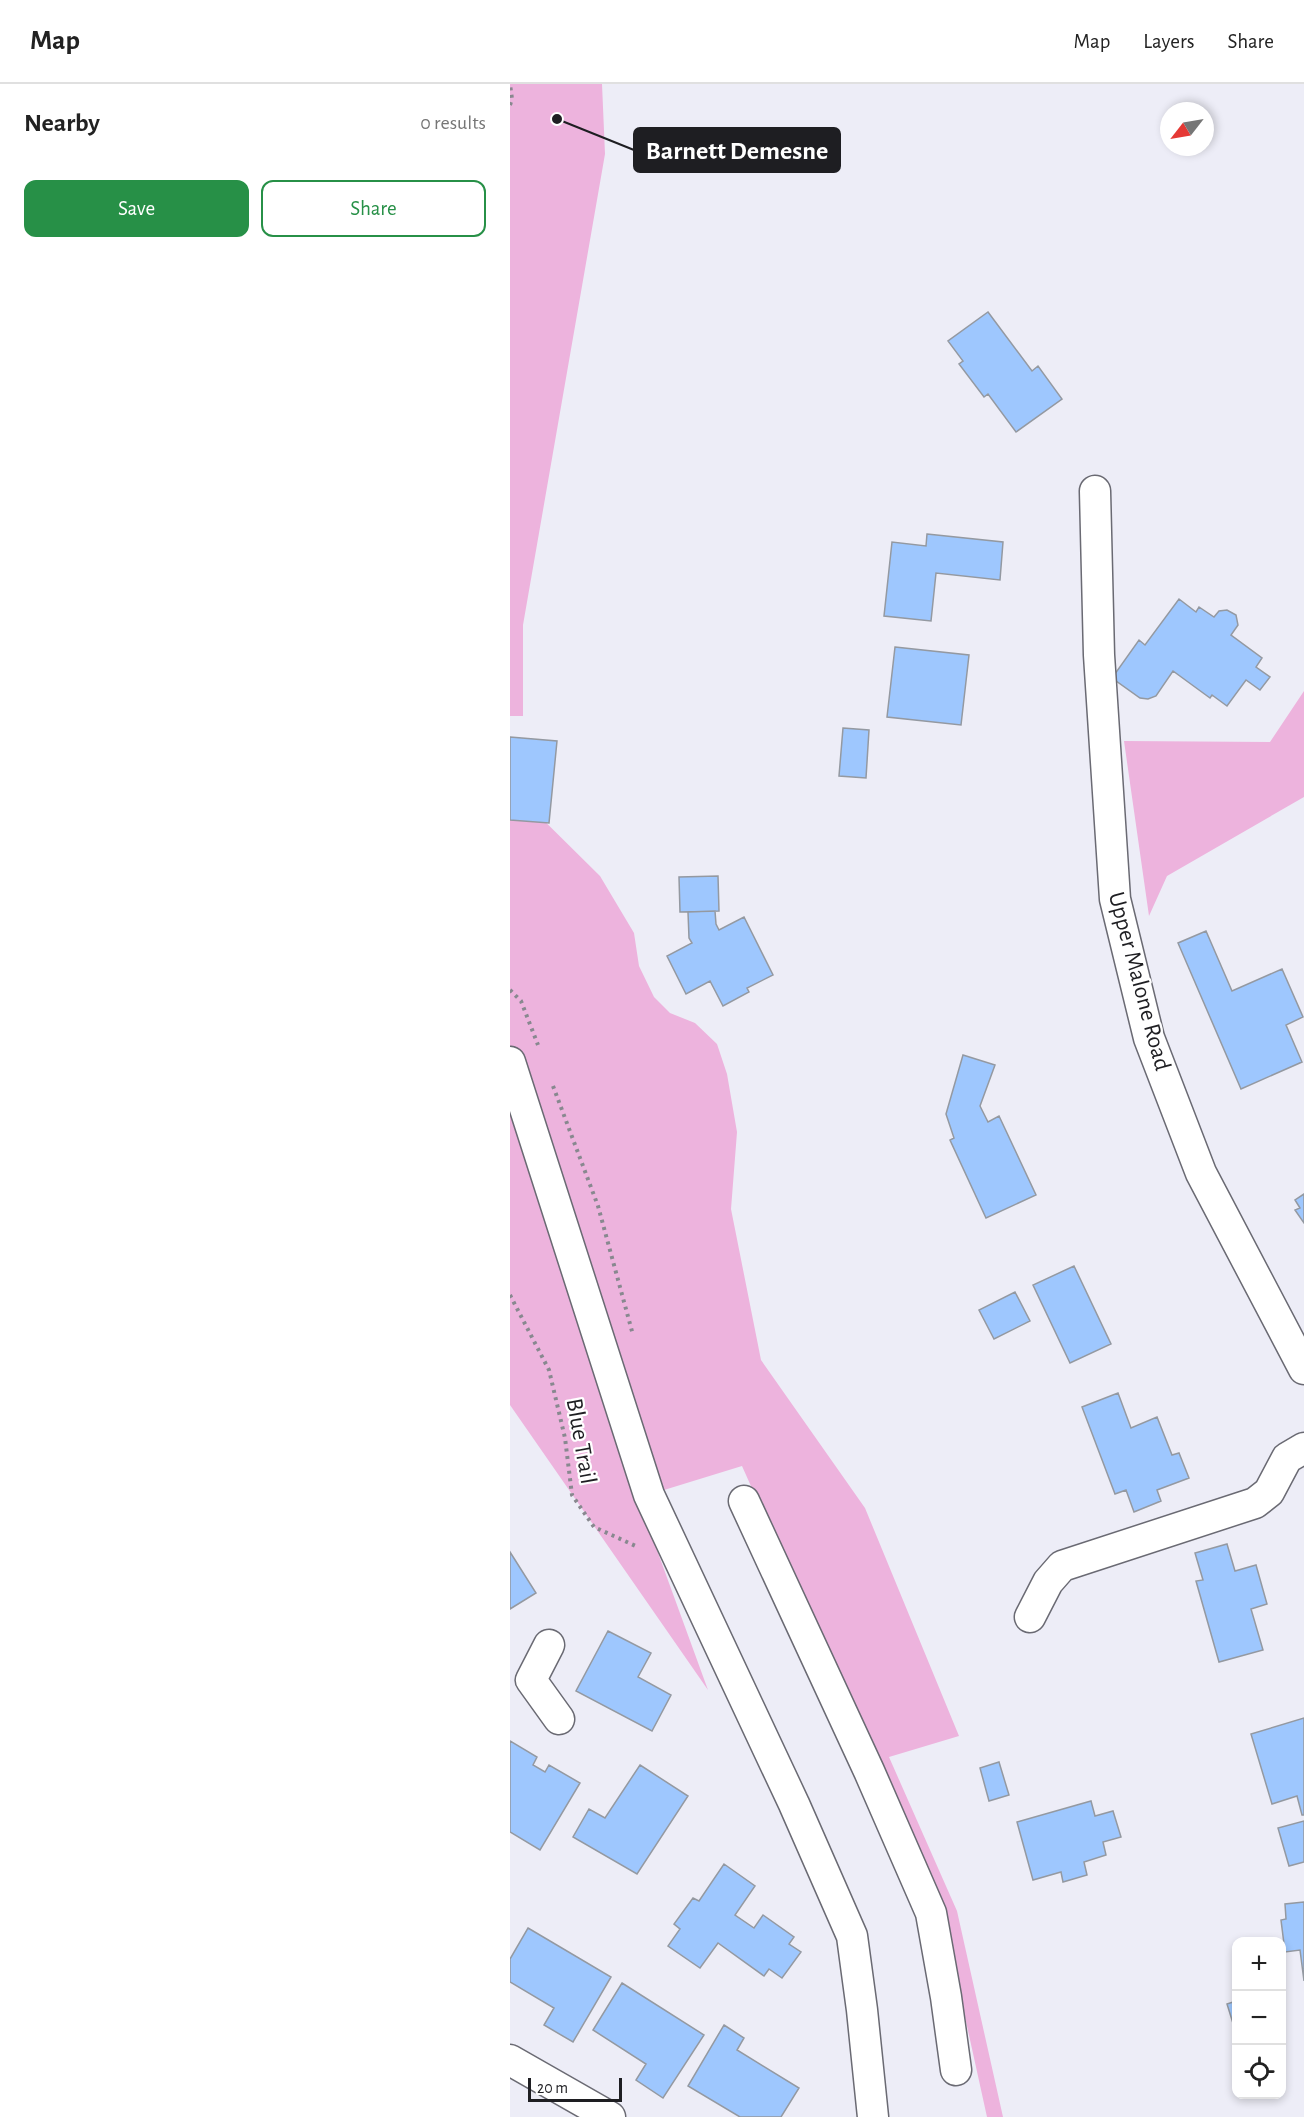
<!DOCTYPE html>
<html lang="en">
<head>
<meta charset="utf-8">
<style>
  :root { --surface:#fff; --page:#f2f2f2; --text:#222; --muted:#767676; --line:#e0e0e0; --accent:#279047 }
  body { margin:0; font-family:"Alegreya Sans",sans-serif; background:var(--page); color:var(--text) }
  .controls { position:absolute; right:18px; bottom:18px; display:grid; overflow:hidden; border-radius:12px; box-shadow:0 3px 9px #0003 }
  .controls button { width:54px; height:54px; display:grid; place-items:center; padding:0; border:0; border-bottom:2px solid var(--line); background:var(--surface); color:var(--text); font:30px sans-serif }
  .compass { position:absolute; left:650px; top:18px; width:54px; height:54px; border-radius:50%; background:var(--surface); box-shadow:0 3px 9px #0003; rotate:239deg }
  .scale { position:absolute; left:18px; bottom:15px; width:94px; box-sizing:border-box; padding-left:6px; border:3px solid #1e1e22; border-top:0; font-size:16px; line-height:21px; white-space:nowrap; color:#1e1e22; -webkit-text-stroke:4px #fff; paint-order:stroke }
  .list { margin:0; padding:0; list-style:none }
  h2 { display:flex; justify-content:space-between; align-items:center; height:78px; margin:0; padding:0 24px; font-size:26px }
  h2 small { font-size:20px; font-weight:400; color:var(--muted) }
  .actions { display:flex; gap:12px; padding:18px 24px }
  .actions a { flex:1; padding:14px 0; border:2px solid var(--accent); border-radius:12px; text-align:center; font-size:21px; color:var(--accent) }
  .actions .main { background:var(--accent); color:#fff }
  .icon { flex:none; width:33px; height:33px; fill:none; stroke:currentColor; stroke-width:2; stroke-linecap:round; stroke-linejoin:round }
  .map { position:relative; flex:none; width:794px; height:2033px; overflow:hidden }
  header { display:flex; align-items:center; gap:36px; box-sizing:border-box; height:84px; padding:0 30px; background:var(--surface); border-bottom:2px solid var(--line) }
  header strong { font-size:28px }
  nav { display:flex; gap:33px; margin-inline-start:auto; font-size:21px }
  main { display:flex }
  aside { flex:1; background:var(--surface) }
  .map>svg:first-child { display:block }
</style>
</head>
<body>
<header>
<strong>Map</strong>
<nav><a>Map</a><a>Layers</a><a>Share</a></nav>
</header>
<main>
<aside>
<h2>Nearby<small>0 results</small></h2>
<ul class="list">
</ul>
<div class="actions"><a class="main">Save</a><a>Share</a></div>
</aside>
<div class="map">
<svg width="794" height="2033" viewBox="0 0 794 2033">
  <rect width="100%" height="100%" fill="#ededf7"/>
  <path fill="#edb3dd" d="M 0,0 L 92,0 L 95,70 L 13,541 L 13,632 L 0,632 Z
    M 794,607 L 794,713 L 657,792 L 639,832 L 614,657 L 760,658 Z
    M 0,703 L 90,792 L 124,849 L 129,882 L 144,913 L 160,929 L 185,939 L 207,960 L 217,990 L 227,1048 L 221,1125 L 251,1276 L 355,1424 L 449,1652 L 379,1673 L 447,1827 L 493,2033 L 477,2033 L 433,1833 L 232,1382 L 128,1414 L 198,1606 L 0,1321 Z"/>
  <path fill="#9ec7fe" stroke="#9499a1" stroke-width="1.5" d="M 478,228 L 522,287 L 528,282 L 552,315 L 506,348 L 478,310 L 474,313 L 449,280 L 453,277 L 438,257 Z
    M 417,450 L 493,458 L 490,496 L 426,489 L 421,537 L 374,532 L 382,458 L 416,462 Z
    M 669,515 L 686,528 L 689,523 L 704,533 L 709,527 L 717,526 L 726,531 L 728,541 L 721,551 L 752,574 L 746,583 L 760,593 L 750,606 L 736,596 L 717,622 L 702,611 L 700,614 L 663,587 L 646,612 L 638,615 L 630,614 L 602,594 L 629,556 L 635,561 Z
    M 385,563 L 459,571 L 451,641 L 377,633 Z
    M 333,644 L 359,646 L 356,694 L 329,692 Z
    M 0,653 L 47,657 L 39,739 L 0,736 Z
    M 208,792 L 209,827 L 170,828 L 169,793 Z
    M 205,827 L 206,840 L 209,846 L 234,833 L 263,891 L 237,904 L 239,908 L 213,922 L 200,897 L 176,910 L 157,872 L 182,859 L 179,854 L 178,828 Z
    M 696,847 L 722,907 L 772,885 L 793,933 L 776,941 L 792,978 L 731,1005 L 668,859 Z
    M 453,971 L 485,981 L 470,1022 L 478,1038 L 489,1032 L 526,1111 L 476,1134 L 440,1056 L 444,1054 L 436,1030 Z
    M 794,1110 L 794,1139 L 785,1126 L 790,1124 L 785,1116 Z
    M 564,1182 L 601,1260 L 560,1279 L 523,1201 Z
    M 505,1208 L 520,1237 L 484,1255 L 469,1226 Z
    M 608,1309 L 621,1344 L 647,1333 L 662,1371 L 669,1369 L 679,1394 L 647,1406 L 651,1417 L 624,1428 L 616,1406 L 605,1410 L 572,1323 Z
    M 717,1460 L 725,1487 L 746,1481 L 757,1520 L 741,1525 L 753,1566 L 709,1578 L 686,1497 L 693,1496 L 685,1469 Z
    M 0,1468 L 26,1509 L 0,1525 Z
    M 98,1547 L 141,1569 L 128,1593 L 161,1611 L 142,1647 L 66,1607 Z
    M 794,1634 L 794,1731 L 792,1731 L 787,1712 L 762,1720 L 741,1650 Z
    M 0,1657 L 27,1673 L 23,1681 L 35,1688 L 39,1681 L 70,1699 L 30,1766 L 0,1748 Z
    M 489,1678 L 499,1711 L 479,1717 L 470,1684 Z
    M 130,1681 L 178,1712 L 127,1790 L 63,1753 L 79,1725 L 95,1734 Z
    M 581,1717 L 585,1732 L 603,1727 L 611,1753 L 593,1758 L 596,1771 L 574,1778 L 577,1791 L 553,1798 L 551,1788 L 523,1796 L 507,1738 Z
    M 794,1737 L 794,1778 L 779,1782 L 768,1744 Z
    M 214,1780 L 245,1802 L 225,1831 L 244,1844 L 253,1831 L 284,1853 L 279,1860 L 291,1868 L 272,1894 L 259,1885 L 254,1892 L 208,1859 L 190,1884 L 158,1862 L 170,1845 L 164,1840 L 183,1814 L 189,1817 Z
    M 794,1818 L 794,1897 L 790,1866 L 775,1868 L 771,1836 L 776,1835 L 775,1820 Z
    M 18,1844 L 101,1893 L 63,1958 L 34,1941 L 44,1924 L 0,1898 L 0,1875 Z
    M 112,1899 L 194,1951 L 153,2014 L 126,1996 L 136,1980 L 83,1946 Z
    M 726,1917 L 726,1949 L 717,1920 Z
    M 214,1941 L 234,1954 L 227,1966 L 289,2004 L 271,2033 L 230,2033 L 178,2002 Z"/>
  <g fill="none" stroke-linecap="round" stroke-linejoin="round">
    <defs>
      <path id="minor" d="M 585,407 L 589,571 L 605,815 L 639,954 L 691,1089 L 794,1285
        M 0,978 L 139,1411 L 284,1720 L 342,1852 L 352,1926 L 363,2033
        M 234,1417 L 359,1687 L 421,1829 L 436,1913 L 446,1986
        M 520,1533 L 538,1498 L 552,1482 L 745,1419 L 759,1408 L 777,1374 L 794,1364
        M 39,1561 L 21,1596 L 49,1635
        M 0,1976 L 100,2033"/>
    </defs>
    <use href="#minor" stroke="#6a6a73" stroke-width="33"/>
    <path stroke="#88888f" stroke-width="4" stroke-dasharray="3 4.5" stroke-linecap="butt" d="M 0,21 L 2,15 L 0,0
      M 0,906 L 11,917 L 28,961
      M 43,1002 L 88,1122 L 123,1251
      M 0,1211 L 39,1286 L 55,1354 L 62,1411 L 84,1443 L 128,1463"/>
    <use href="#minor" stroke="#fff" stroke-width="30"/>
  </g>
  <g text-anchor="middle" stroke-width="4.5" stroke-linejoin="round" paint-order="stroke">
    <g font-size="24" fill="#1e1e22" stroke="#fff">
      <text transform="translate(630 897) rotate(75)" y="8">Upper Malone Road</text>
      <text transform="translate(72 1357) rotate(80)" y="8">Blue Trail</text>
    </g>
  </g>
  <path fill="none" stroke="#1e1e22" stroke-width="2" d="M47 35L124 66"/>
  <circle fill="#1e1e22" stroke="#fff" stroke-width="2" cx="47" cy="35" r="6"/>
  <rect fill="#1e1e22" stroke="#1e1e22" stroke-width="2" x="124" y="44" width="206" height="44" rx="6"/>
  <g font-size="26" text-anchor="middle" font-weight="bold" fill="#fff">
    <text x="227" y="75">Barnett Demesne</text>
  </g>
</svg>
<div class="controls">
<button>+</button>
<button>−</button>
<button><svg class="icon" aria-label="locate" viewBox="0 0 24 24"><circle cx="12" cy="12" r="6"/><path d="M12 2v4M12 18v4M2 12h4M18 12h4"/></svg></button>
</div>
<svg class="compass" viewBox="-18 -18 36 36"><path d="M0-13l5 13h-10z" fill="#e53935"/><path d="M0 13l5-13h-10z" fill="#767676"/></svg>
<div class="scale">20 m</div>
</div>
</main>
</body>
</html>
